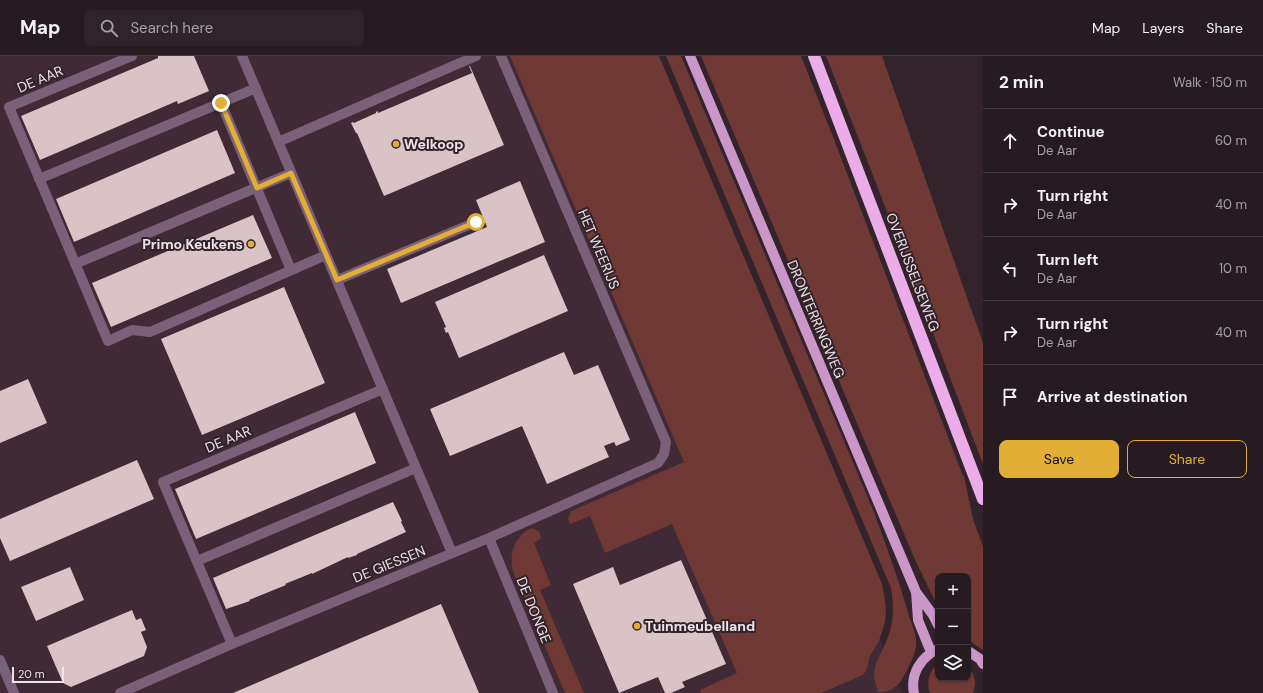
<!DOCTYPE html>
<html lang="en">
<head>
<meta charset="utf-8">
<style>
  :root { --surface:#261b20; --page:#2e2429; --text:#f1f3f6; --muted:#a4a1a5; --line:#42393e; --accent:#e3ae35 }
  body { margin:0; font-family:"DM Sans",sans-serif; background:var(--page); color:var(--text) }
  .controls { position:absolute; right:12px; bottom:12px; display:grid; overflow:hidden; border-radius:8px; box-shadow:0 1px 3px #0004 }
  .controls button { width:36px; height:36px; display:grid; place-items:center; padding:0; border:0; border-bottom:1px solid var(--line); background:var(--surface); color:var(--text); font:20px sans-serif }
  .scale { position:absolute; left:12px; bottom:10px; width:52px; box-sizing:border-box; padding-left:4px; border:2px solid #eee4e9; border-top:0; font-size:11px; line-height:14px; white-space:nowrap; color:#eee4e9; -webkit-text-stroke:3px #33242b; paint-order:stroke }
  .stop { position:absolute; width:12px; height:12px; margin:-9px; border:3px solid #e3ae35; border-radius:50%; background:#fff }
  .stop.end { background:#e3ae35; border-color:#fff; box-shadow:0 1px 4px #0008 }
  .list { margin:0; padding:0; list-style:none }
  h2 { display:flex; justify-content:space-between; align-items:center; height:52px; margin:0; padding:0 16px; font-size:17px }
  h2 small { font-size:13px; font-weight:400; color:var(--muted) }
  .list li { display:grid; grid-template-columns:26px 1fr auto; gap:12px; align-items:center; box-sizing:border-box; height:64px; padding:0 16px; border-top:1px solid var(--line) }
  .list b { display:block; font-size:15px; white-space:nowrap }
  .list p { margin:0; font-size:13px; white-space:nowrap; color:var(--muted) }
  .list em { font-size:13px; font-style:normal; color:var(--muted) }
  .actions { display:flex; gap:8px; padding:12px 16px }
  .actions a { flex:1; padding:9px 0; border:1px solid var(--accent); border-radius:8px; text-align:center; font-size:14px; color:var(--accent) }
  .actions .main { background:var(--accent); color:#111 }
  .icon { flex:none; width:22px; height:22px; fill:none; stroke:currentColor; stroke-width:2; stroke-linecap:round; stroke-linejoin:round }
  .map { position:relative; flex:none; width:983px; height:637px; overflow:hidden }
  header { display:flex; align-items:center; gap:24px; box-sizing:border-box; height:56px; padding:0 20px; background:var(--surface); border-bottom:1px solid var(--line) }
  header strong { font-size:19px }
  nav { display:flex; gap:22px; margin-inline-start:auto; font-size:14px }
  .search { width:280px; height:36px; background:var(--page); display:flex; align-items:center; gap:10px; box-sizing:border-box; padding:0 14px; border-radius:8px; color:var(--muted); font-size:15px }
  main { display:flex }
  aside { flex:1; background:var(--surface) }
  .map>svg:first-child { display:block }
</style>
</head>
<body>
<header>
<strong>Map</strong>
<div class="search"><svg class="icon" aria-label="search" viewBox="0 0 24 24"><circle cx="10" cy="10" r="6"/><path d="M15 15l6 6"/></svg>Search here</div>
<nav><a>Map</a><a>Layers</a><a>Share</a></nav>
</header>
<main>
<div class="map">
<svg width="983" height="637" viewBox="0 0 983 637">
  <rect width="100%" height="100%" fill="#33242b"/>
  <path fill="#3f2a35" d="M 0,0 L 636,0 L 902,637 L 0,637 Z"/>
  <path fill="#713935" d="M 510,0 L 659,0 L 882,528 L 885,544 L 886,554 L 885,566 L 879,585 L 870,600 L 866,615 L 863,619 L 821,637 L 701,637 L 700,634 L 737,617 L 672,468 L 605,497 L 590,460 L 570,468 L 568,462 L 571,455 L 684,406 Z
    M 666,0 L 681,0 L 874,456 C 886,490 899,524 909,560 C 912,570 917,578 916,589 C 916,598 906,617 901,625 C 896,632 887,637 878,636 C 868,609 880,604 888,581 C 894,565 894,549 891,532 Z
    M 701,0 L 801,0 L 833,81 L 963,420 L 964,420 L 973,463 L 983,491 L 983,594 L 968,584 L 968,520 L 938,520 L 938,551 L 916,506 Z
    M 826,0 L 882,0 L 983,287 L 983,408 L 871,114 Z
    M 531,472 L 539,475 L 541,482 L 534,487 L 551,529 L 540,534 L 584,637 L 565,637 L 514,518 C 508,499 513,482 531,472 Z
    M 938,608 L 938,622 L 968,622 L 968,610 C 975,619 977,627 973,637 L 930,637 C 926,626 929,615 938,608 Z"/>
  <path fill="#d9c3c7" d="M 158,0 L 194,0 L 209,35 L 178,48 L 177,45 L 40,104 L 21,60 L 158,2 Z
    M 469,10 L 470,10 L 504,89 L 384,140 L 357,77 L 356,77 L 351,67 L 353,66 L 354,67 L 376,57 L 376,56 L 378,55 L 378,57 L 472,17 Z
    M 217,74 L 235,117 L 74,186 L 56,143 Z
    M 520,125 L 545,186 L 401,247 L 387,213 L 487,171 L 476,144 Z
    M 253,159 L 272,202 L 111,271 L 92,227 Z
    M 544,199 L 568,255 L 459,302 L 448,276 L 446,277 L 444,272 L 446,271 L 435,246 Z
    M 284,231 L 325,327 L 202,379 L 161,283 Z
    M 564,296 L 574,319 L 598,309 L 630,384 L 616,390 L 614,386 L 604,390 L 609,401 L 547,428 L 522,370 L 450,400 L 430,353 Z
    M 28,323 L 47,367 L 0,387 L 0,335 Z
    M 355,356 L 376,407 L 196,483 L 175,433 Z
    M 137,404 L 154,443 L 10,505 L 0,482 L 0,463 Z
    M 393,446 L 402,465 L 401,466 L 406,476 L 357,498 L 357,499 L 348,502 L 348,501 L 312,518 L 312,517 L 285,528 L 286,529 L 249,544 L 250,545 L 226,553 L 213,522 Z
    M 681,504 L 726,608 L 682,626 L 685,631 L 671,637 L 665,637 L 658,621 L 619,637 L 573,528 L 613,511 L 620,529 Z
    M 70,511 L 84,544 L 36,565 L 21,531 Z
    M 441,548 L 479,637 L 233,637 Z
    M 132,554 L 136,564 L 141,562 L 146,574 L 141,576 L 147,591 L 144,600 L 71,631 L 63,627 L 47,590 Z"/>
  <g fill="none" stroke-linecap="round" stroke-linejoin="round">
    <path stroke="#7a6179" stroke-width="10" d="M 132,0 L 9,51 L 108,285 L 132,274 L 150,276 L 326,199
      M 242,0 L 452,497
      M 221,47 L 291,214
      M 278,86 L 476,0
      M 39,123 L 256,32
      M 75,208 L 291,117
      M 337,224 L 476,166
      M 489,482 L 553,637
      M 197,505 L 416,412
      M 232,588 L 163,426 L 383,333
      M 0,604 L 14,637
      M 120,637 L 232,588 L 489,482 L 658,407 L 664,398 L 666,386 L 501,0"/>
    <path stroke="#cb97c9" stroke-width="10" d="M 690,0 L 916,536 L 933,559 L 938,569
      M 916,536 L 918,564 L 931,596
      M 968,595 L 980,603 L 983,608
      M 914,637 C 910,618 921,601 938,593"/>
    <path stroke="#ebace9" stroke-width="12" d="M 814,0 L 983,443"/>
  </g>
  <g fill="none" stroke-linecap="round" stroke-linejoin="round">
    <path stroke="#e3ae35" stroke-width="5" d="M 221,47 L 257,132 L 291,117 L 337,224 L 476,166"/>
  </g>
  <g fill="#e3ae35" stroke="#33242b" stroke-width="1.5">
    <circle cx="396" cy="88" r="4"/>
    <circle cx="251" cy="188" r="4"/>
    <circle cx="637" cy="570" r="4"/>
  </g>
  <g text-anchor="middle" stroke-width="4" stroke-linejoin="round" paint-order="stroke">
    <g font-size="14" fill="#eee4e9" stroke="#33242b">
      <text transform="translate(40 23) rotate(-23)" y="5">DE AAR</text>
      <text transform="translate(599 193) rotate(67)" y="5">HET WEERIJS</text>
      <text transform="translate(913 216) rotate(69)" y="5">OVERIJSSELSEWEG</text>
      <text transform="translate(816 263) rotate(67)" y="5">DRONTERRINGWEG</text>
      <text transform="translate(228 383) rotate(-23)" y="5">DE AAR</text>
      <text transform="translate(389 508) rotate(-22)" y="5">DE GIESSEN</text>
      <text transform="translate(534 554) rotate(68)" y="5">DE DONGE</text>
    </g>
    <g font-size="14" font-weight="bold" fill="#eee4e9" stroke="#33242b" text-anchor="start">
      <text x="404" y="93">Welkoop</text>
      <text x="243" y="193" text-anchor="end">Primo Keukens</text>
      <text x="645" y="575">Tuinmeubelland</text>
    </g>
  </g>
</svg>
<div class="controls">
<button>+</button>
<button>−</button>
<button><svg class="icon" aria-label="layers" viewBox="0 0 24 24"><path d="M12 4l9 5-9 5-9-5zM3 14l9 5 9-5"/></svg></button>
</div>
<div class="scale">20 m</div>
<div class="stop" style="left:476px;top:166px"></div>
<div class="stop end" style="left:221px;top:47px"></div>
</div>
<aside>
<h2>2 min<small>Walk · 150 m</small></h2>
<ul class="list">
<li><svg class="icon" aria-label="ahead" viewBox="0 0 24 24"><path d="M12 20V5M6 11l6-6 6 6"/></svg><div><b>Continue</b><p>De Aar</p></div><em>60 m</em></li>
<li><svg class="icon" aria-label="right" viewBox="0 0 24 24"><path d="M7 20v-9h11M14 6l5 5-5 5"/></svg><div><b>Turn right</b><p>De Aar</p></div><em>40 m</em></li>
<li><svg class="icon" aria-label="left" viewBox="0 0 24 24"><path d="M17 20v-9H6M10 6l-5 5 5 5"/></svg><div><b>Turn left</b><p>De Aar</p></div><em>10 m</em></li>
<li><svg class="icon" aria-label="right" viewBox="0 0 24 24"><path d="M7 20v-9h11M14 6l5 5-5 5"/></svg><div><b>Turn right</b><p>De Aar</p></div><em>40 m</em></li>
<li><svg class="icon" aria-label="arrive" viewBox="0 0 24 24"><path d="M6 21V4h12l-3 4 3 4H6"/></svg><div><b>Arrive at destination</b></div></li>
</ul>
<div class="actions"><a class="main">Save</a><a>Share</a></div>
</aside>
</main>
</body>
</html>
